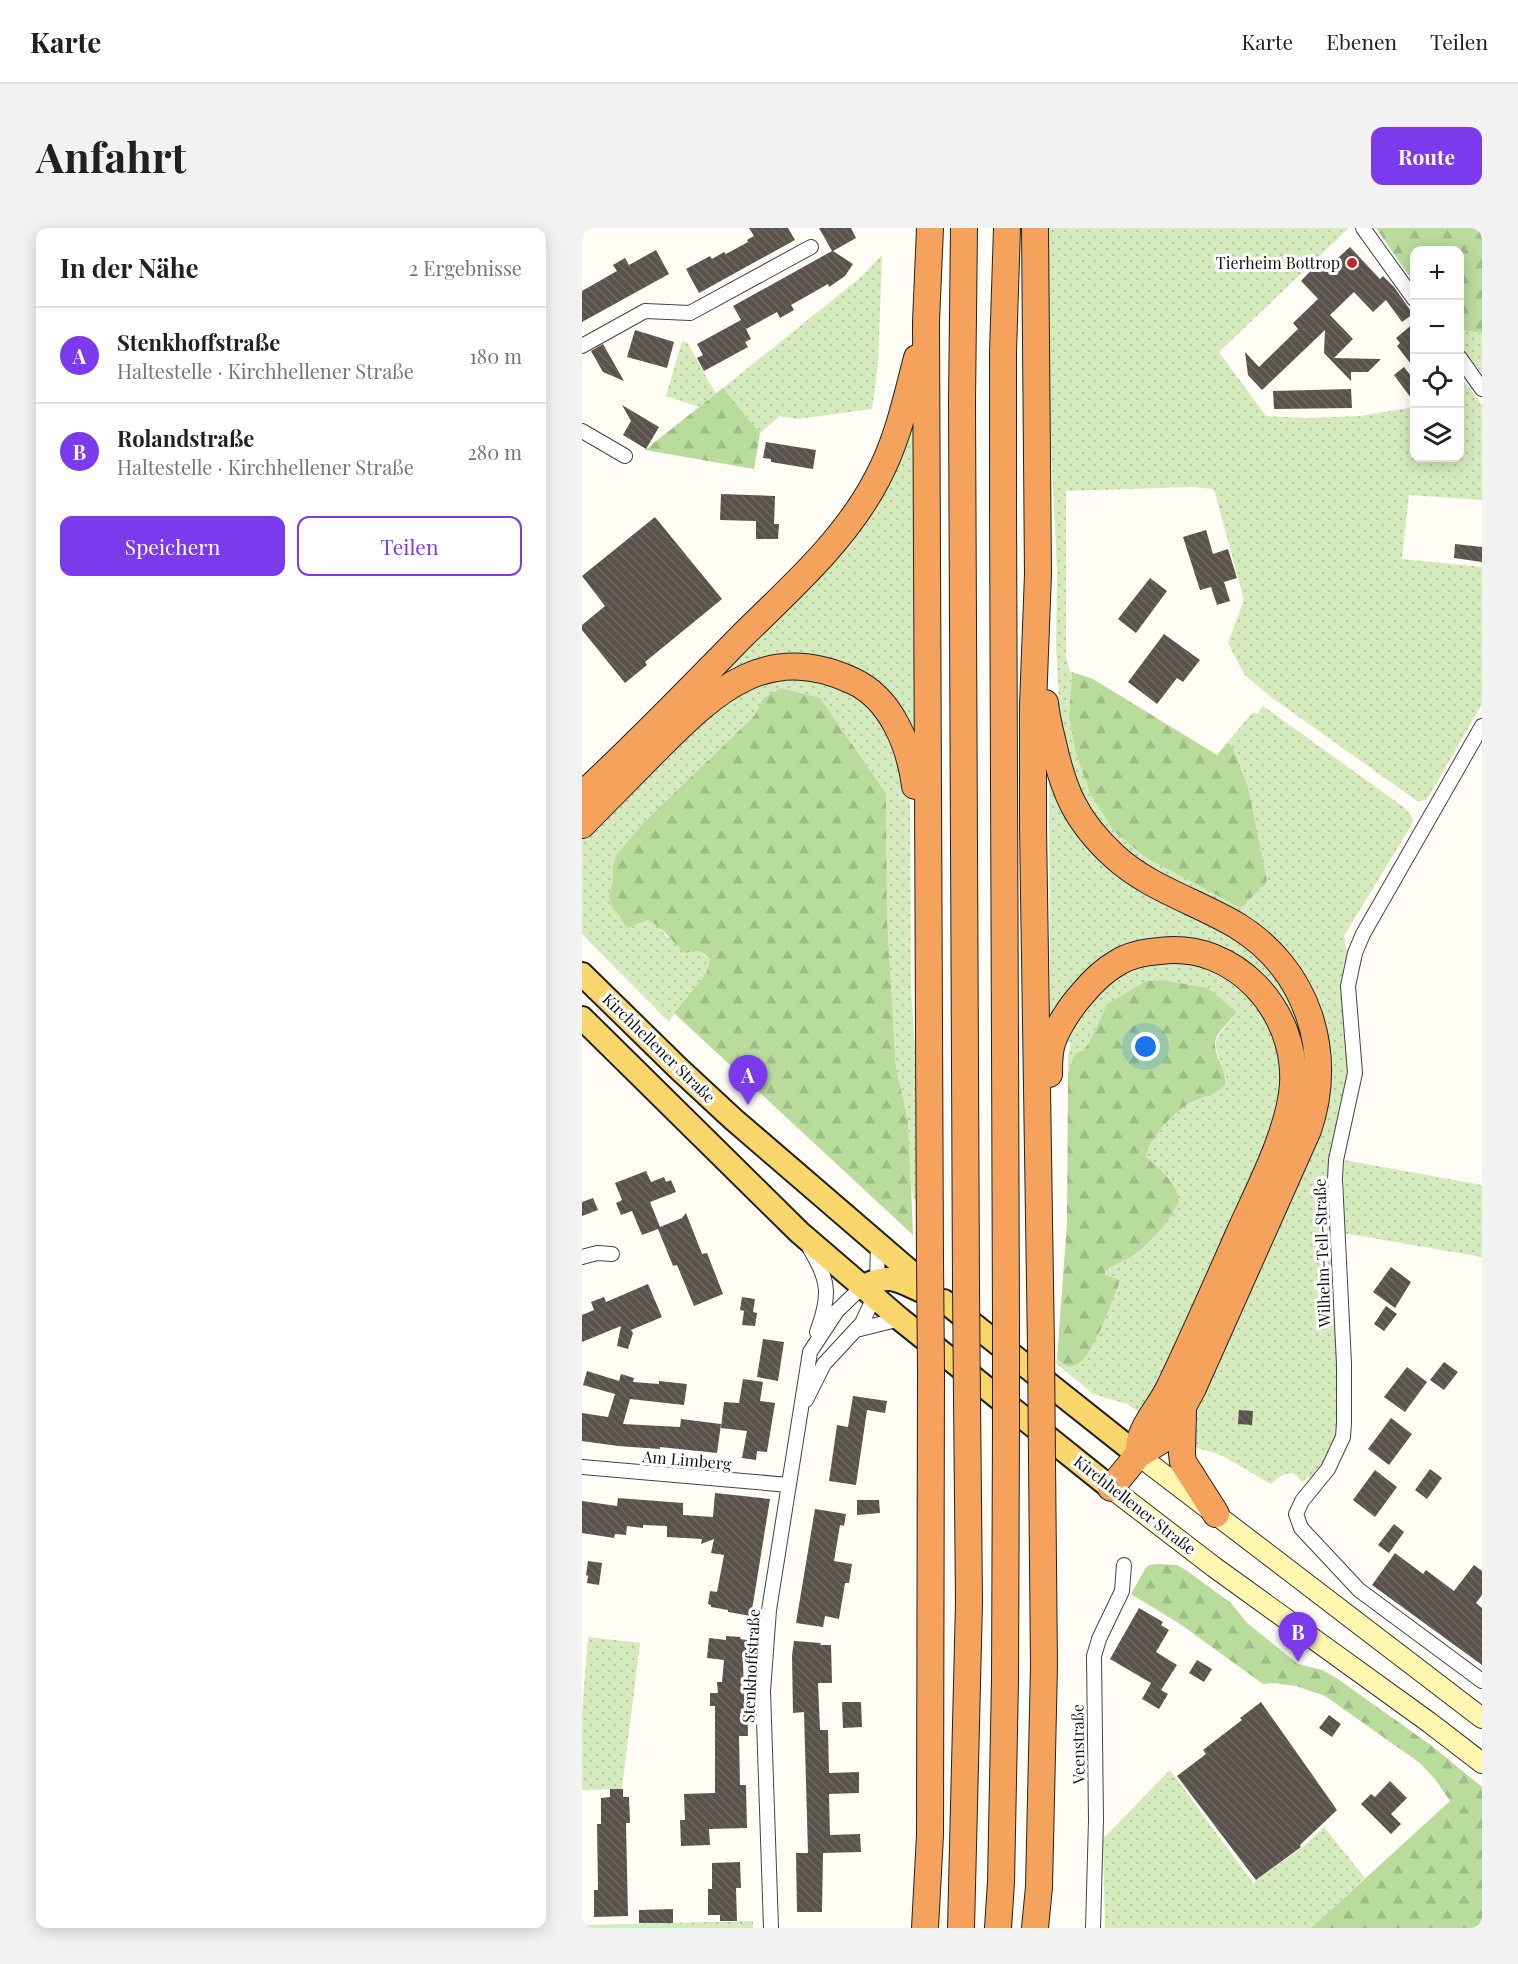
<!DOCTYPE html>
<html lang="de">
<head>
<meta charset="utf-8">
<style>
  :root { --surface:#fff; --page:#f2f2f2; --text:#202124; --muted:#757577; --line:#e0e0e0; --accent:#7c3aed }
  body { margin:0; font-family:"Playfair Display",serif; background:var(--page); color:var(--text) }
  .controls { position:absolute; right:18px; top:18px; display:grid; overflow:hidden; border-radius:12px; box-shadow:0 3px 15px #0003 }
  .controls button { width:54px; height:54px; display:grid; place-items:center; padding:0; border:0; border-bottom:2px solid var(--line); background:var(--surface); color:var(--text); font:30px sans-serif }
  .you { position:absolute; left:564px; top:819px; width:21px; height:21px; margin:-15px; border:4px solid #fff; border-radius:50%; background:#1a73e8; box-shadow:0 0 0 9px #1a73e833 }
  .badge { display:grid; place-items:center; width:39px; height:39px; border-radius:50%; background:var(--accent); color:#fff; font-size:20px; font-weight:700 }
  .pin { position:absolute; translate:-50% -50px; filter:drop-shadow(0 2px 3px #0008) }
  .pin::after { content:''; position:absolute; top:32px; width:21px; height:18px; background:inherit; clip-path:polygon(0 0,100% 0,50% 100%) }
  .list { margin:0; padding:0; list-style:none }
  h2 { display:flex; justify-content:space-between; align-items:center; height:78px; margin:0; padding:0 24px; font-size:26px }
  h2 small { font-size:20px; font-weight:400; color:var(--muted) }
  .list li { display:grid; grid-template-columns:39px 1fr auto; gap:18px; align-items:center; box-sizing:border-box; height:96px; padding:0 24px; border-top:2px solid var(--line) }
  .list b { display:block; font-size:22px; white-space:nowrap }
  .list p { margin:0; font-size:20px; white-space:nowrap; color:var(--muted) }
  .list em { font-size:20px; font-style:normal; color:var(--muted) }
  .actions { display:flex; gap:12px; padding:18px 24px }
  .actions a { flex:1; padding:14px 0; border:2px solid var(--accent); border-radius:12px; text-align:center; font-size:21px; color:var(--accent) }
  .actions .main { background:var(--accent); color:#fff }
  .icon { flex:none; width:33px; height:33px; fill:none; stroke:currentColor; stroke-width:2; stroke-linecap:round; stroke-linejoin:round }
  .map { position:relative; flex:none; width:900px; height:1700px; overflow:hidden; border-radius:12px }
  header { display:flex; align-items:center; gap:36px; box-sizing:border-box; height:84px; padding:0 30px; background:var(--surface); border-bottom:2px solid var(--line) }
  header strong { font-size:28px }
  nav { display:flex; gap:33px; margin-inline-start:auto; font-size:21px }
  .intro { display:flex; align-items:center; justify-content:space-between; box-sizing:border-box; height:144px; padding:0 36px }
  h1 { margin:0; font-size:42px }
  .button { padding:15px 27px; border-radius:12px; background:var(--accent); color:#fff; font-size:21px; font-weight:700 }
  main { display:flex; gap:36px; padding:0 36px }
  aside { flex:1; background:var(--surface); border-radius:12px; box-shadow:0 3px 15px #0003 }
  .map>svg:first-child { display:block }
</style>
</head>
<body>
<header>
<strong>Karte</strong>
<nav><a>Karte</a><a>Ebenen</a><a>Teilen</a></nav>
</header>
<div class="intro"><h1>Anfahrt</h1><a class="button">Route</a></div>
<main>
<aside>
<h2>In der Nähe<small>2 Ergebnisse</small></h2>
<ul class="list">
<li><span class="badge">A</span><div><b>Stenkhoffstraße</b><p>Haltestelle · Kirchhellener Straße</p></div><em>180 m</em></li>
<li><span class="badge">B</span><div><b>Rolandstraße</b><p>Haltestelle · Kirchhellener Straße</p></div><em>280 m</em></li>
</ul>
<div class="actions"><a class="main">Speichern</a><a>Teilen</a></div>
</aside>
<div class="map">
<svg width="900" height="1700" viewBox="0 0 900 1700">
  <defs>
    <pattern id="grass-dots" width="8" height="8" patternUnits="userSpaceOnUse" patternTransform="scale(1.5)"><rect width="8" height="8" fill="#d5ebbd"/><path d="M2 2h.1M6 6h.1" fill="none" stroke="#b6c8a1" stroke-width="1.8" stroke-linecap="round"/></pattern>
    <pattern id="forest-firs" width="22" height="20" patternUnits="userSpaceOnUse" patternTransform="scale(1.5)"><rect width="22" height="20" fill="#b9dc9c"/><path d="M5 1l3.5 6h-7zM16 11l3.5 6h-7z" fill="#9ebc85"/></pattern>
    <pattern id="building-back-hatch" width="6" height="6" patternUnits="userSpaceOnUse" patternTransform="scale(1.5)"><rect width="6" height="6" fill="#5a524d"/><path d="M-1 5l2 2M0 0l6 6M5-1l2 2" fill="none" stroke="#6d6662"/></pattern>
  </defs>
  <rect width="100%" height="100%" fill="#fffdf5"/>
  <path fill="url(#grass-dots)" d="M 462,0 L 767,0 L 637,124 L 684,188 L 726,190 L 778,188 L 832,179 L 832,230 L 878,230 L 878,154 L 881,152 L 900,177 L 900,272 L 827,267 L 820,331 L 900,339 L 900,476 L 846,570 L 844,572 L 835,573 L 689,469 L 662,446 L 646,415 L 662,372 L 632,261 L 610,259 L 484,263 L 484,429 L 488,443 L 490,444 L 487,490 L 494,526 L 508,565 L 630,664 L 659,679 L 650,519 L 646,514 L 670,485 L 675,486 L 681,478 L 823,580 L 829,587 L 831,594 L 824,606 L 762,708 L 764,722 L 768,721 L 762,741 L 760,765 L 764,803 L 765,856 L 750,918 L 747,945 L 751,1072 L 757,1147 L 755,1208 L 745,1233 L 730,1253 L 726,1249 L 720,1254 L 713,1246 L 707,1245 L 697,1249 L 689,1256 L 639,1227 L 606,1217 L 614,1178 L 736,893 L 724,760 L 553,636 L 505,583 L 479,512 L 474,417 L 475,342 L 465,134 Z
    M 300,27 L 296,136 L 290,181 L 216,191 L 198,188 L 178,205 L 141,160 L 278,50 Z
    M 878,102 L 900,105 L 900,146 L 878,117 Z
    M 100,113 L 105,114 L 134,166 L 117,179 L 84,168 Z
    M 332,180 L 335,309 L 331,405 L 337,463 L 337,520 L 319,487 L 191,432 L 0,582 L 239,340 Z
    M 185,448 L 258,455 L 298,486 L 326,559 L 328,578 L 329,762 L 337,878 L 336,981 L 329,960 L 326,892 L 314,840 L 305,690 L 304,565 L 238,470 L 181,471 L 172,488 L 61,595 L 34,627 L 31,638 L 31,652 L 27,668 L 49,699 L 66,692 L 74,696 L 85,709 L 108,724 L 112,722 L 119,723 L 128,732 C 126,754 98,775 87,794 L 0,706 L 0,609 L 119,489 Z
    M 467,545 L 487,583 L 651,703 L 710,765 L 728,840 L 707,906 L 693,766 L 575,717 L 468,795 Z
    M 582,735 L 612,735 L 648,750 L 688,790 L 701,850 L 695,883 L 671,948 L 567,1174 L 557,1184 L 545,1176 L 511,1166 L 474,1135 L 475,1131 L 484,1138 L 512,1115 L 537,1056 L 523,1047 L 523,1043 L 536,1033 L 550,1029 L 567,1015 L 597,974 L 588,952 L 564,929 C 567,910 594,881 611,872 C 618,869 627,869 633,864 C 637,860 641,854 644,850 C 630,808 628,818 655,784 L 626,760 L 581,752 L 564,753 L 525,776 L 507,815 L 501,822 L 493,827 L 486,845 L 486,829 L 489,814 L 484,814 C 503,767 532,744 582,735 Z
    M 762,932 L 900,957 L 900,1029 L 761,1005 Z
    M 6,1409 L 58,1415 L 40,1561 L 0,1562 L 0,1484 Z
    M 588,1542 L 671,1655 L 723,1617 L 742,1599 L 783,1650 L 729,1700 L 523,1700 L 521,1611 Z
    M 171,1693 L 171,1700 L 0,1700 L 0,1697 Z"/>
  <path fill="url(#forest-firs)" d="M 794,0 L 900,0 L 900,105 L 878,102 L 878,22 L 832,22 L 832,55 Z
    M 141,160 L 178,205 L 172,241 L 63,222 Z
    M 490,444 L 511,451 L 635,527 L 646,514 L 650,519 L 666,559 L 685,653 L 659,680 L 563,629 L 531,602 L 508,565 L 494,526 L 487,490 Z
    M 199,460 L 238,470 L 304,565 L 305,690 L 314,840 L 326,892 L 331,1007 L 92,785 L 124,746 L 128,732 C 120,721 115,722 103,725 C 91,715 80,698 66,692 L 46,700 L 30,678 L 27,668 L 31,652 L 31,638 L 34,627 L 61,595 L 172,488 L 181,471 Z
    M 581,752 L 626,760 L 655,784 C 650,790 636,804 634,810 C 629,826 646,841 643,857 C 639,860 635,864 631,866 C 624,869 616,870 609,874 C 592,884 567,910 564,929 C 578,941 595,955 597,974 C 585,994 571,1014 552,1027 C 543,1033 533,1035 523,1043 L 523,1047 L 535,1051 L 537,1056 C 530,1073 510,1131 494,1137 C 491,1138 487,1138 484,1138 L 475,1131 L 485,995 L 486,845 L 493,826 L 501,822 L 507,815 L 525,776 L 564,753 Z
    M 578,1336 L 595,1337 L 604,1342 L 649,1375 L 665,1395 L 716,1436 L 740,1442 L 753,1449 L 850,1518 L 900,1559 L 900,1700 L 729,1700 L 868,1573 L 853,1551 L 838,1535 L 743,1468 L 714,1458 L 692,1455 L 681,1456 L 598,1396 L 549,1366 L 563,1341 L 567,1337 Z"/>
  <path fill="url(#building-back-hatch)" d="M 167,0 L 206,0 L 213,12 L 117,65 L 104,41 L 128,28 L 130,31 L 142,24 L 144,26 L 166,14 L 165,12 L 172,8 Z
    M 237,0 L 269,0 L 274,10 L 251,23 L 271,36 L 263,48 L 247,59 L 246,56 L 209,77 L 212,82 L 198,90 L 195,84 L 164,101 L 169,111 L 163,114 L 166,119 L 122,143 L 115,130 L 121,127 L 115,116 L 159,92 L 151,78 L 250,23 Z
    M 768,19 L 798,51 L 801,48 L 812,59 L 831,86 L 820,94 L 804,72 L 791,84 L 772,64 L 748,87 L 771,111 L 752,130 L 799,131 L 786,144 L 769,144 L 769,153 L 742,125 L 743,102 L 680,162 L 666,147 L 663,124 L 677,139 L 716,101 L 711,95 L 736,71 L 719,53 L 740,31 L 747,38 Z
    M 74,22 L 87,46 L 0,94 L 0,63 L 35,43 L 31,37 L 43,30 L 47,37 Z
    M 832,95 L 832,140 L 815,118 L 818,115 L 814,110 Z
    M 53,102 L 92,114 L 85,140 L 45,129 Z
    M 21,116 L 42,153 L 21,144 L 9,123 Z
    M 822,139 L 832,152 L 832,174 L 812,147 Z
    M 769,161 L 770,180 L 692,181 L 691,163 Z
    M 40,177 L 77,199 L 64,221 L 41,207 L 49,193 Z
    M 184,214 L 234,222 L 231,241 L 189,234 L 189,231 L 181,230 Z
    M 139,266 L 193,268 L 192,296 L 197,296 L 196,311 L 174,311 L 174,293 L 138,292 Z
    M 73,289 L 140,371 L 63,434 L 65,437 L 43,455 L 0,402 L 0,397 L 23,378 L 0,348 Z
    M 624,302 L 631,326 L 646,321 L 655,350 L 642,354 L 648,373 L 635,377 L 629,359 L 618,362 L 601,309 Z
    M 873,316 L 900,319 L 900,334 L 872,330 Z
    M 568,350 L 585,363 L 554,405 L 536,391 Z
    M 582,406 L 618,432 L 601,454 L 595,450 L 575,476 L 546,454 Z
    M 64,943 L 69,954 L 82,949 L 84,954 L 89,952 L 94,964 L 68,974 L 78,999 L 100,990 L 104,985 L 120,1026 L 125,1025 L 141,1066 L 112,1078 L 95,1037 L 91,1038 L 76,1001 L 60,1007 L 50,983 L 39,987 L 34,975 L 40,972 L 33,955 Z
    M 11,970 L 16,982 L 0,988 L 0,974 Z
    M 809,1039 L 829,1054 L 813,1080 L 791,1064 Z
    M 66,1056 L 80,1089 L 49,1102 L 51,1105 L 46,1121 L 35,1118 L 39,1098 L 0,1114 L 0,1087 L 12,1082 L 9,1074 L 22,1069 L 24,1074 Z
    M 160,1069 L 173,1071 L 171,1084 L 175,1085 L 173,1098 L 160,1097 L 162,1083 L 167,1084 L 158,1082 Z
    M 804,1078 L 815,1086 L 802,1103 L 792,1096 Z
    M 181,1111 L 202,1114 L 196,1153 L 175,1149 Z
    M 862,1134 L 876,1144 L 862,1162 L 848,1152 Z
    M 825,1139 L 845,1154 L 823,1184 L 802,1169 Z
    M 5,1143 L 37,1153 L 39,1146 L 52,1150 L 51,1154 L 77,1156 L 77,1153 L 105,1156 L 102,1177 L 48,1171 L 41,1196 L 98,1199 L 99,1191 L 139,1196 L 135,1225 L 78,1219 L 78,1221 L 36,1218 L 0,1213 L 0,1185 L 26,1189 L 33,1166 L 1,1157 Z
    M 161,1151 L 181,1154 L 178,1173 L 193,1175 L 185,1224 L 175,1223 L 174,1232 L 160,1230 L 165,1203 L 139,1200 L 142,1174 L 157,1175 Z
    M 271,1168 L 305,1173 L 303,1185 L 285,1182 L 274,1257 L 247,1253 L 255,1197 L 266,1199 Z
    M 657,1182 L 671,1183 L 670,1197 L 656,1196 Z
    M 809,1190 L 830,1206 L 807,1237 L 786,1221 Z
    M 848,1241 L 860,1250 L 845,1271 L 833,1262 Z
    M 793,1242 L 815,1259 L 793,1289 L 771,1272 Z
    M 133,1265 L 188,1271 L 169,1388 L 146,1384 L 146,1382 L 129,1379 L 129,1377 L 126,1376 L 128,1363 L 135,1364 L 142,1327 L 129,1325 L 132,1311 L 119,1316 L 120,1311 L 85,1309 L 85,1298 L 61,1297 L 61,1300 L 45,1298 L 44,1307 L 33,1306 L 32,1310 L 0,1305 L 0,1273 L 35,1278 L 36,1270 L 101,1275 L 101,1287 L 131,1289 Z
    M 275,1272 L 297,1272 L 298,1285 L 275,1287 Z
    M 233,1281 L 264,1286 L 262,1298 L 258,1297 L 252,1333 L 270,1336 L 267,1355 L 263,1355 L 257,1391 L 243,1388 L 241,1399 L 214,1395 Z
    M 812,1296 L 822,1304 L 807,1325 L 796,1317 Z
    M 813,1325 L 841,1346 L 844,1342 L 872,1363 L 892,1337 L 900,1343 L 900,1367 L 894,1375 L 900,1380 L 900,1437 L 790,1357 Z
    M 6,1333 L 20,1335 L 17,1357 L 5,1355 L 6,1348 L 4,1347 Z
    M 557,1380 L 581,1394 L 579,1397 L 587,1402 L 574,1424 L 595,1437 L 579,1462 L 586,1466 L 577,1481 L 560,1471 L 569,1455 L 528,1431 Z
    M 144,1408 L 159,1409 L 158,1411 L 165,1412 L 164,1435 L 161,1435 L 162,1464 L 165,1464 L 166,1508 L 157,1508 L 158,1557 L 164,1557 L 165,1600 L 127,1601 L 128,1617 L 99,1618 L 98,1592 L 103,1592 L 102,1566 L 133,1565 L 133,1478 L 128,1478 L 128,1465 L 136,1465 L 135,1454 L 140,1454 L 142,1432 L 125,1430 L 127,1410 L 144,1412 Z
    M 212,1413 L 239,1415 L 238,1417 L 249,1417 L 250,1455 L 236,1455 L 238,1502 L 246,1502 L 247,1545 L 277,1544 L 277,1565 L 247,1566 L 248,1607 L 278,1606 L 279,1624 L 241,1625 L 240,1684 L 215,1684 L 214,1625 L 226,1625 L 222,1484 L 211,1485 L 210,1427 Z
    M 615,1432 L 630,1441 L 622,1454 L 607,1445 Z
    M 260,1474 L 279,1474 L 280,1499 L 261,1500 Z
    M 679,1474 L 755,1582 L 718,1617 L 719,1619 L 674,1652 L 595,1548 L 624,1526 L 621,1522 L 660,1492 L 658,1490 Z
    M 747,1487 L 759,1496 L 750,1509 L 737,1500 Z
    M 808,1553 L 825,1570 L 809,1586 L 819,1596 L 809,1606 L 779,1576 L 789,1566 L 793,1569 Z
    M 28,1561 L 41,1561 L 41,1569 L 47,1569 L 48,1595 L 44,1595 L 46,1688 L 12,1689 L 12,1662 L 16,1662 L 15,1596 L 19,1596 L 19,1570 L 28,1569 Z
    M 158,1634 L 159,1660 L 154,1660 L 155,1693 L 138,1693 L 138,1687 L 126,1687 L 126,1661 L 130,1661 L 130,1635 Z
    M 91,1681 L 91,1695 L 57,1695 L 57,1682 Z"/>
  <g fill="none" stroke-linecap="round" stroke-linejoin="round">
    <defs>
      <path id="street" d="M 781,0 L 832,71
        M 0,118 L 63,83 L 108,85 L 229,19
        M 878,130 L 900,161
        M 0,203 L 43,228
        M 900,498 L 781,706 L 773,725 L 766,758 L 773,845 L 754,932 L 753,951 L 762,1136 L 762,1195 L 761,1209 L 746,1241 L 720,1273 L 714,1286 L 719,1300 L 777,1362 L 900,1453
        M 228,1021 C 248,1053 248,1069 235,1104
        M 0,1029 L 15,1025 L 30,1026
        M 274,1102 L 318,1091
        M 224,1172 L 242,1136 L 280,1095 L 292,1069 L 295,1052 L 296,1017
        M 0,1239 L 207,1257
        M 189,1700 L 181,1463 L 187,1382 L 228,1124 L 255,1083 L 281,1058
        M 511,1700 L 514,1592 L 512,1428 L 517,1411 L 540,1363 L 542,1337"/>
      <path id="secondary" d="M 556,1227 L 900,1490
        M 529,1260 L 632,1339 L 848,1495 L 900,1535"/>
      <path id="primary" d="M 0,746 L 96,840 L 151,891 L 345,1058
        M 0,790 L 217,1004 L 318,1091 L 529,1260
        M 281,1058 C 310,1045 314,1052 342,1064
        M 362,1073 L 556,1227"/>
      <path id="highway" d="M 348,0 L 344,94 L 348,1032
        M 382,0 L 380,174 L 384,1060
        M 453,0 L 456,346 L 451,477 L 451,599 L 459,1120
        M 463,475 C 464,487 467,499 470,511 C 481,562 493,592 532,628 C 565,659 615,674 654,697 C 725,740 753,824 726,902 L 611,1160 L 588,1203 L 580,1212 L 556,1227 L 529,1260
        M 0,567 C 56,515 109,460 162,406 C 210,359 264,311 295,251 C 316,212 324,171 335,130
        M 0,597 C 26,571 51,545 77,519 C 134,462 186,413 271,453 C 310,471 328,519 333,558
        M 467,846 C 467,837 467,828 469,819 C 473,802 489,778 501,765 C 511,753 521,743 535,735 C 547,727 564,724 578,723 C 653,713 715,783 711,856 C 708,902 678,959 659,1001 C 636,1053 613,1106 588,1158 C 580,1176 565,1191 559,1209 C 557,1215 557,1221 556,1227
        M 424,1092 L 421,280 L 421,124 L 425,0
        M 601,1182 L 600,1226 L 601,1234 L 634,1286
        M 343,1700 L 348,1607 L 349,1142
        M 379,1700 L 387,1374 L 385,1171
        M 416,1700 L 419,1654 L 423,1452 L 424,1202
        M 453,1700 L 457,1659 L 462,1438 L 460,1232"/>
    </defs>
    <use href="#street" stroke="#444" stroke-width="16"/>
    <use href="#secondary" stroke="#333" stroke-width="22"/>
    <use href="#primary" stroke="#222" stroke-width="26"/>
    <use href="#highway" stroke="#222" stroke-width="28"/>
    <use href="#street" stroke="#fff" stroke-width="14"/>
    <use href="#secondary" stroke="#fff6b0" stroke-width="20"/>
    <use href="#primary" stroke="#f9d66b" stroke-width="22"/>
    <use href="#highway" stroke="#f5a25d" stroke-width="26"/>
    <defs>
      <path id="highway-bridge" d="M 348,1032 L 349,1142
        M 384,1060 L 385,1171
        M 424,1092 L 424,1202
        M 459,1120 L 460,1232"/>
    </defs>
    <use href="#highway-bridge" stroke="#222" stroke-width="28" stroke-linecap="butt"/>
    <use href="#highway-bridge" stroke="#f5a25d" stroke-width="26"/>
  </g>
  <circle fill="#c4262e" stroke="#fff" stroke-width="2" cx="770" cy="35" r="6"/>
  <g text-anchor="middle" stroke-width="6" stroke-linejoin="round" paint-order="stroke">
    <g font-size="16" fill="#111" stroke="#fff" text-anchor="end">
      <text x="758" y="41">Tierheim Bottrop</text>
    </g>
    <g font-size="16" fill="#111" stroke="#fff">
      <text transform="translate(77 820) rotate(44)" y="6">Kirchhellener Straße</text>
      <text transform="translate(740 1025) rotate(-92)" y="6">Wilhelm-Tell-Straße</text>
      <text transform="translate(105 1232) rotate(5)" y="6">Am Limberg</text>
      <text transform="translate(553 1277) rotate(38)" y="6">Kirchhellener Straße</text>
      <text transform="translate(169 1438) rotate(-87)" y="6">Stenkhoffstraße</text>
      <text transform="translate(496 1516) rotate(-91)" y="6">Veenstraße</text>
    </g>
  </g>
</svg>
<div class="controls">
<button>+</button>
<button>−</button>
<button><svg class="icon" aria-label="locate" viewBox="0 0 24 24"><circle cx="12" cy="12" r="6"/><path d="M12 2v4M12 18v4M2 12h4M18 12h4"/></svg></button>
<button><svg class="icon" aria-label="layers" viewBox="0 0 24 24"><path d="M12 4l9 5-9 5-9-5zM3 14l9 5 9-5"/></svg></button>
</div>
<div class="you"></div>
<div class="pin badge" style="left:166px;top:877px">A</div>
<div class="pin badge" style="left:716px;top:1434px">B</div>
</div>
</main>
</body>
</html>
